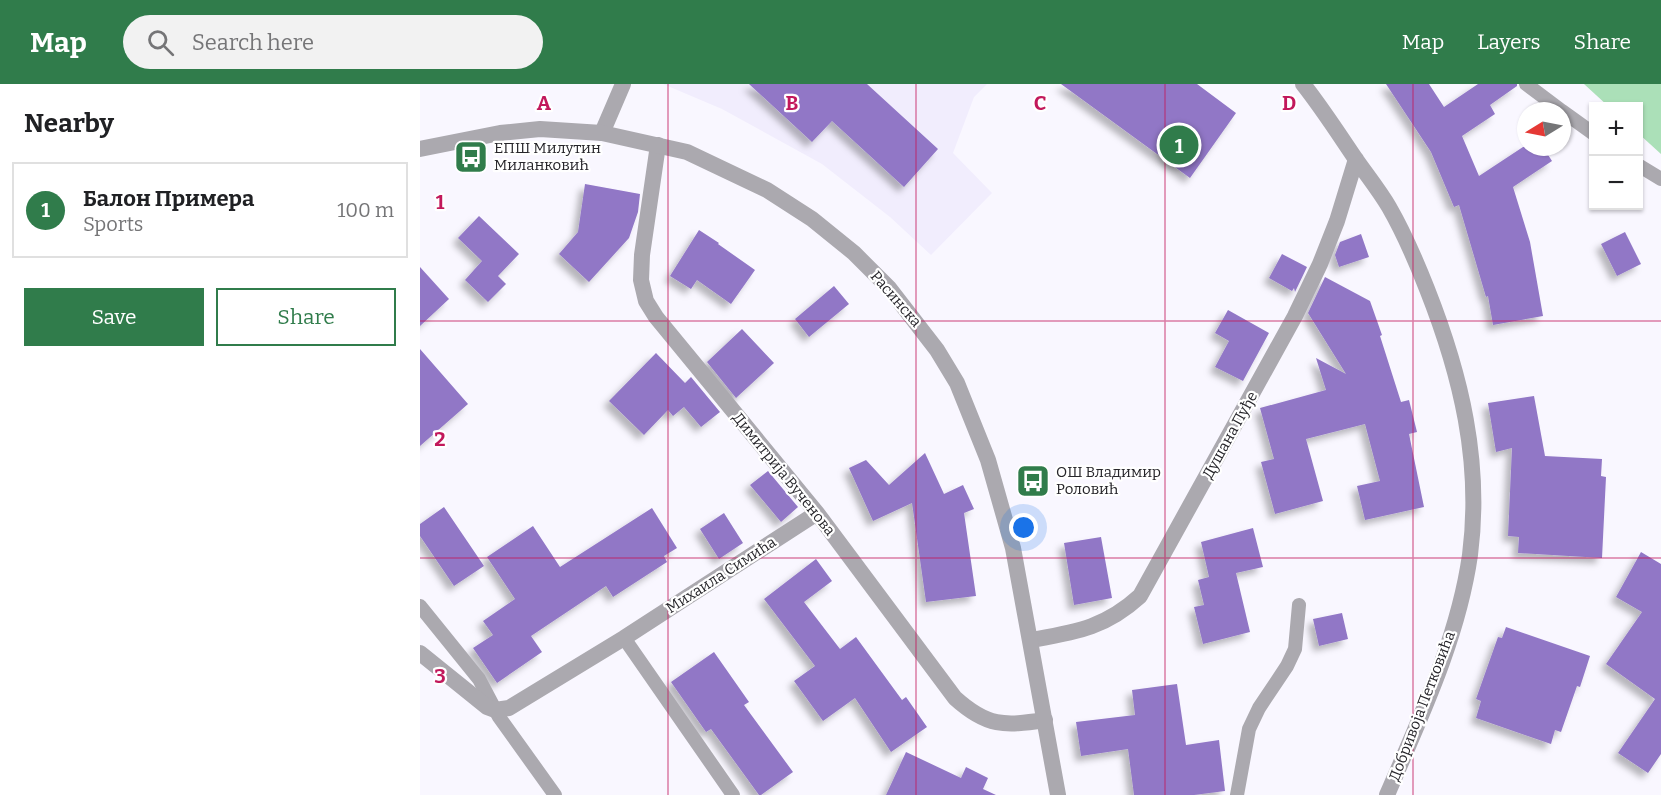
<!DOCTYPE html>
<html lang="en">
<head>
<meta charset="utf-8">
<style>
  :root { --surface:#fff; --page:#f2f2f2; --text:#202124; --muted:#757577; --line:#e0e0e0; --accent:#307c4b }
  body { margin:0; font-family:Bitter,serif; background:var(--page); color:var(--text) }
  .controls { position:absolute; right:18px; top:18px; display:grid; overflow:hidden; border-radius:0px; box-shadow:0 2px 4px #0004 }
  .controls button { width:54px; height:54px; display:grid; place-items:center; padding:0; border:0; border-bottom:2px solid var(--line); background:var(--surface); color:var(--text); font:30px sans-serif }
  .compass { position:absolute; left:1097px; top:18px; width:54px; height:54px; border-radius:50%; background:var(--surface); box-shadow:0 2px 4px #0004; rotate:260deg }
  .you { position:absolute; left:604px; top:444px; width:21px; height:21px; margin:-15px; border:4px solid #fff; border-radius:50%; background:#1a73e8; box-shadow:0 0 0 9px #1a73e833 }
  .badge { display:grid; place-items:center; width:39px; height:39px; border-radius:50%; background:var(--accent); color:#fff; font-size:20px; font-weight:700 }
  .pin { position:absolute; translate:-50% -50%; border:3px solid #fff; box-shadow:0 2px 6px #0006 }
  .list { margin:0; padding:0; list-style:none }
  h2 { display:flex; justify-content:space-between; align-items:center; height:78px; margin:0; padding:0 24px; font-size:26px }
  h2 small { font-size:20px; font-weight:400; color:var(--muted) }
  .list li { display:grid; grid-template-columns:39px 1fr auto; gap:18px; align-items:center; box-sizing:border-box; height:96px; margin:0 12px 12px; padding:0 12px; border:2px solid var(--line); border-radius:0px }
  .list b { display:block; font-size:22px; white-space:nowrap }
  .list p { margin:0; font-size:20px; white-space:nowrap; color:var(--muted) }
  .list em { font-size:20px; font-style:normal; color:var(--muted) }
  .actions { display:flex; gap:12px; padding:18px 24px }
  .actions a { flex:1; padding:14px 0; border:2px solid var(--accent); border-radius:0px; text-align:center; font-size:21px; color:var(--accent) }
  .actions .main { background:var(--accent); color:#fff }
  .icon { flex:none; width:33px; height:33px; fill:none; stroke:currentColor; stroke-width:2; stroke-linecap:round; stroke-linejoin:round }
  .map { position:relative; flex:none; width:1241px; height:711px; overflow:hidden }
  header { display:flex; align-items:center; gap:36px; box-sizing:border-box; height:84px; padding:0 30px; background:var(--accent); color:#fff }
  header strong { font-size:28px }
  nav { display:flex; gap:33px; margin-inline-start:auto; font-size:21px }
  .search { width:420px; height:54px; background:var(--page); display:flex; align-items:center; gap:15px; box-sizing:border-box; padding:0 21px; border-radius:33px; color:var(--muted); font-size:22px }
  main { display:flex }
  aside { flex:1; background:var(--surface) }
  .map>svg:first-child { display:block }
</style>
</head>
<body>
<header>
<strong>Map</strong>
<div class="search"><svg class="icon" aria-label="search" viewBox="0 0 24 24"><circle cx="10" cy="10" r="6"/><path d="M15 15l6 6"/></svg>Search here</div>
<nav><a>Map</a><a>Layers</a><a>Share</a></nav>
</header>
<main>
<aside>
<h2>Nearby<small></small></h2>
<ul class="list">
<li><span class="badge">1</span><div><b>Балон Примера</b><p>Sports</p></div><em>100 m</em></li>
</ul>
<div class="actions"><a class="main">Save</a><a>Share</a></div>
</aside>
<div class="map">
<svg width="1241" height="711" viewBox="0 0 1241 711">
  <defs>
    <filter id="shadow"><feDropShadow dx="-5.5" dy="5.5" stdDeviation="3" flood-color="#0004"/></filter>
  </defs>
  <rect width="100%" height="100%" fill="#f9f7ff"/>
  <path fill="#f1edfd" d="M 243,0 L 567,0 L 554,13 L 533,69 L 572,109 L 511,171 L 470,133 L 402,80 L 302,25 Z"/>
  <path fill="#abe0b8" d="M 1164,0 L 1241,0 L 1241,70 L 1219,50 L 1218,22 L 1188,22 Z"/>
  <path fill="#9177c6" filter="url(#shadow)" d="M 329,0 L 447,0 L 518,65 L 484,103 L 412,37 L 392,58 Z
    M 641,0 L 777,0 L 816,29 L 770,94 Z
    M 966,0 L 1009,0 L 1024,23 L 1058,0 L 1097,0 L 1097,2 L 1070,21 L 1075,30 L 1042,52 L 1059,92 L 1103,63 L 1123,63 L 1132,77 L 1093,103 L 1110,158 L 1123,232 L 1073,241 L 1068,212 L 1066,213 L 1039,121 L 1034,123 L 1011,68 Z
    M 165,100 L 220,110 L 218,128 L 209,154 L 169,198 L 139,170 L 158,148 Z
    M 59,132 L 99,170 L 78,192 L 86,200 L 68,218 L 45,196 L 62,177 L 38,154 Z
    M 279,146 L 299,159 L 298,160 L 335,186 L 311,220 L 277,196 L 271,205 L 250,192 Z
    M 1205,148 L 1221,180 L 1197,192 L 1181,160 Z
    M 941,150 L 949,173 L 919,183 L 915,171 L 920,158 Z
    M 862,170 L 887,183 L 875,208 L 874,204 L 872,207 L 849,194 Z
    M 0,183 L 29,215 L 0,242 Z
    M 905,193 L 950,217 L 962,251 L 960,252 L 981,318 L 989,316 L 997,348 L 989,350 L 1004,423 L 945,436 L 937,402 L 960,397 L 945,340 L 886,355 L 903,417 L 855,430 L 841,378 L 854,375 L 840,324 L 906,306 L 896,274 L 926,290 L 888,229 Z
    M 414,202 L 429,220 L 389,253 L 375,235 Z
    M 808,226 L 849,249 L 823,297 L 795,283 L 809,257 L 795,249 Z
    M 322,245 L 354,279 L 316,314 L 287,278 Z
    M 0,265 L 48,320 L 0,362 Z
    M 236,269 L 265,299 L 271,293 L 300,328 L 281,343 L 264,323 L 253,332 L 248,326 L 224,351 L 189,317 Z
    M 1114,312 L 1125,372 L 1182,375 L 1181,392 L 1186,393 L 1182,474 L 1098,469 L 1099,453 L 1088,452 L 1092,364 L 1076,368 L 1068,319 Z
    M 505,369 L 524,410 L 543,401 L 554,425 L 544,429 L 556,512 L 506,518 L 492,419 L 453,437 L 429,384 L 446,376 L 469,401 Z
    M 348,387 L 378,423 L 361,438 L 330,401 Z
    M 24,423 L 64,482 L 34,502 L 0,452 L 0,440 Z
    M 232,424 L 257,464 L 244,472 L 247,478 L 193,513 L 186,502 L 111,552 L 122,568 L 77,599 L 53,564 L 73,551 L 63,537 L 95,515 L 67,473 L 113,442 L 140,483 Z
    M 304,429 L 323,459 L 299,475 L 280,445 Z
    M 833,444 L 843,483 L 816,489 L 830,548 L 783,560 L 774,523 L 784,521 L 778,496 L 789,493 L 781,458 Z
    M 681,453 L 692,514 L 654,521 L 644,459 Z
    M 1221,468 L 1241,480 L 1241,670 L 1228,689 L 1198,669 L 1235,615 L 1186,580 L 1222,528 L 1196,513 Z
    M 396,475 L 412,497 L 384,518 L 420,565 L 436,553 L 482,616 L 486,613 L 507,643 L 471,668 L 435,614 L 403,637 L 374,597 L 395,582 L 344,515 Z
    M 922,529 L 928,555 L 899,562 L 893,535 Z
    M 1086,543 L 1170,572 L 1160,603 L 1157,602 L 1141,648 L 1135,646 L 1131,660 L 1056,634 L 1061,617 L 1056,615 L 1078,553 L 1082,554 Z
    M 294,568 L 329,618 L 324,621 L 373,688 L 341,711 L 339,711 L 291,645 L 286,648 L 251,598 Z
    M 757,600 L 766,661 L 799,656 L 805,707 L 774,711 L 714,711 L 708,665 L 661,672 L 656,638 L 715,631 L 712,606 Z
    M 486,668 L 541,694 L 546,683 L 568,694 L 563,705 L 576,711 L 466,711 Z"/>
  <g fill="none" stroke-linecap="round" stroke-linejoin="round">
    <path stroke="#aba9af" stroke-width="14" d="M 1106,0 L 1142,27
      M 1142,27 L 1174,50
      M 1218,81 L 1241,95
      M 0,522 L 59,595 L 79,633 L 135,711
      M 204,554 L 313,711
      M 817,711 L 829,645 L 839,624 L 867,582 L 875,565 L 879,521"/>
    <path stroke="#aba9af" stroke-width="16" d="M 883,0 C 902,24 918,49 935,74 C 946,90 959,106 969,123 C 984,149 996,177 1007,205 C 1041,291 1062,378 1050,471 C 1038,555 1000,634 967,711
      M 182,49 L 203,0
      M 238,61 L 222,171 L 221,196 L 226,217 L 236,233 L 397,429 L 535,614 C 567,643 584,642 625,636
      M 611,556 C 656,548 685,544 720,512 L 875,232 L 900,180 L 917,137 L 936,75
      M 0,569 L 67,623 L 75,626 L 89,624 L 204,554 L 397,429"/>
    <path stroke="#aba9af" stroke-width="16" d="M 0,65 L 80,49 L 120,45 L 182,49 L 267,68 L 347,106 L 392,135 L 434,169 L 469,204 L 517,266 L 537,299 L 568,376 L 593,464 L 638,711"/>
  </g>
  <path fill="none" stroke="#c2185b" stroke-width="1.5" stroke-opacity="0.55" d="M 248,0 L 248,711M 496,0 L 496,711M 745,0 L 745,711M 993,0 L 993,711M 0,237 L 1241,237M 0,474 L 1241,474"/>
  <defs>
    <symbol id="bus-square" viewBox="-11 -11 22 22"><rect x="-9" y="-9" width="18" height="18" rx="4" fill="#307c4b" stroke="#fff"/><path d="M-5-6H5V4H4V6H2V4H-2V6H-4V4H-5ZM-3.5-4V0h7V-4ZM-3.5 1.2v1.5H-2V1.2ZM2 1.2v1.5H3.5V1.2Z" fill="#fff"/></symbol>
  </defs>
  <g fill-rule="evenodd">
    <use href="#bus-square" x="32" y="54" width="38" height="38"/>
    <use href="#bus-square" x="594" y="378" width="38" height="38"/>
  </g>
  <g text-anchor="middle" stroke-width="4.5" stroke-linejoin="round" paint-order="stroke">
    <g font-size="15" fill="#26252a" stroke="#fff" text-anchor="start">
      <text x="74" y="69">ЕПШ Милутин<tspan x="74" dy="17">Миланковић</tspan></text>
      <text x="636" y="393">ОШ Владимир<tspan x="636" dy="17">Роловић</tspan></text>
    </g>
    <g font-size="15" fill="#26252a" stroke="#fff">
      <text transform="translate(476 215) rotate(49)" y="5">Расинска</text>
      <text transform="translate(810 351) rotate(-61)" y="5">Душана Пуђе</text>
      <text transform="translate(364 390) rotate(51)" y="5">Димитрија Вученова</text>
      <text transform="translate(301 491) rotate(-33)" y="5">Михаила Симића</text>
      <text transform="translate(1002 622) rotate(-69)" y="5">Добривоја Петковића</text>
    </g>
  </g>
  <g font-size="20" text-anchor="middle" font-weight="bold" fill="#c2185b" stroke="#fff" stroke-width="4.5" stroke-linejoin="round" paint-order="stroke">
    <text x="124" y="26">A</text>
    <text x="372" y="26">B</text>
    <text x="620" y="26">C</text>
    <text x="869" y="26">D</text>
    <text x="20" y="125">1</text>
    <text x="20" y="362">2</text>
    <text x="20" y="599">3</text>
  </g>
</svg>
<div class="controls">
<button>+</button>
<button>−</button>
</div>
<svg class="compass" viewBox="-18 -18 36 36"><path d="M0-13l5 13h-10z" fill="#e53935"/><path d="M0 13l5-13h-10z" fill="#757577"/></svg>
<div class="you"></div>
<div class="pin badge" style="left:759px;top:61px">1</div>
</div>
</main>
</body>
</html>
